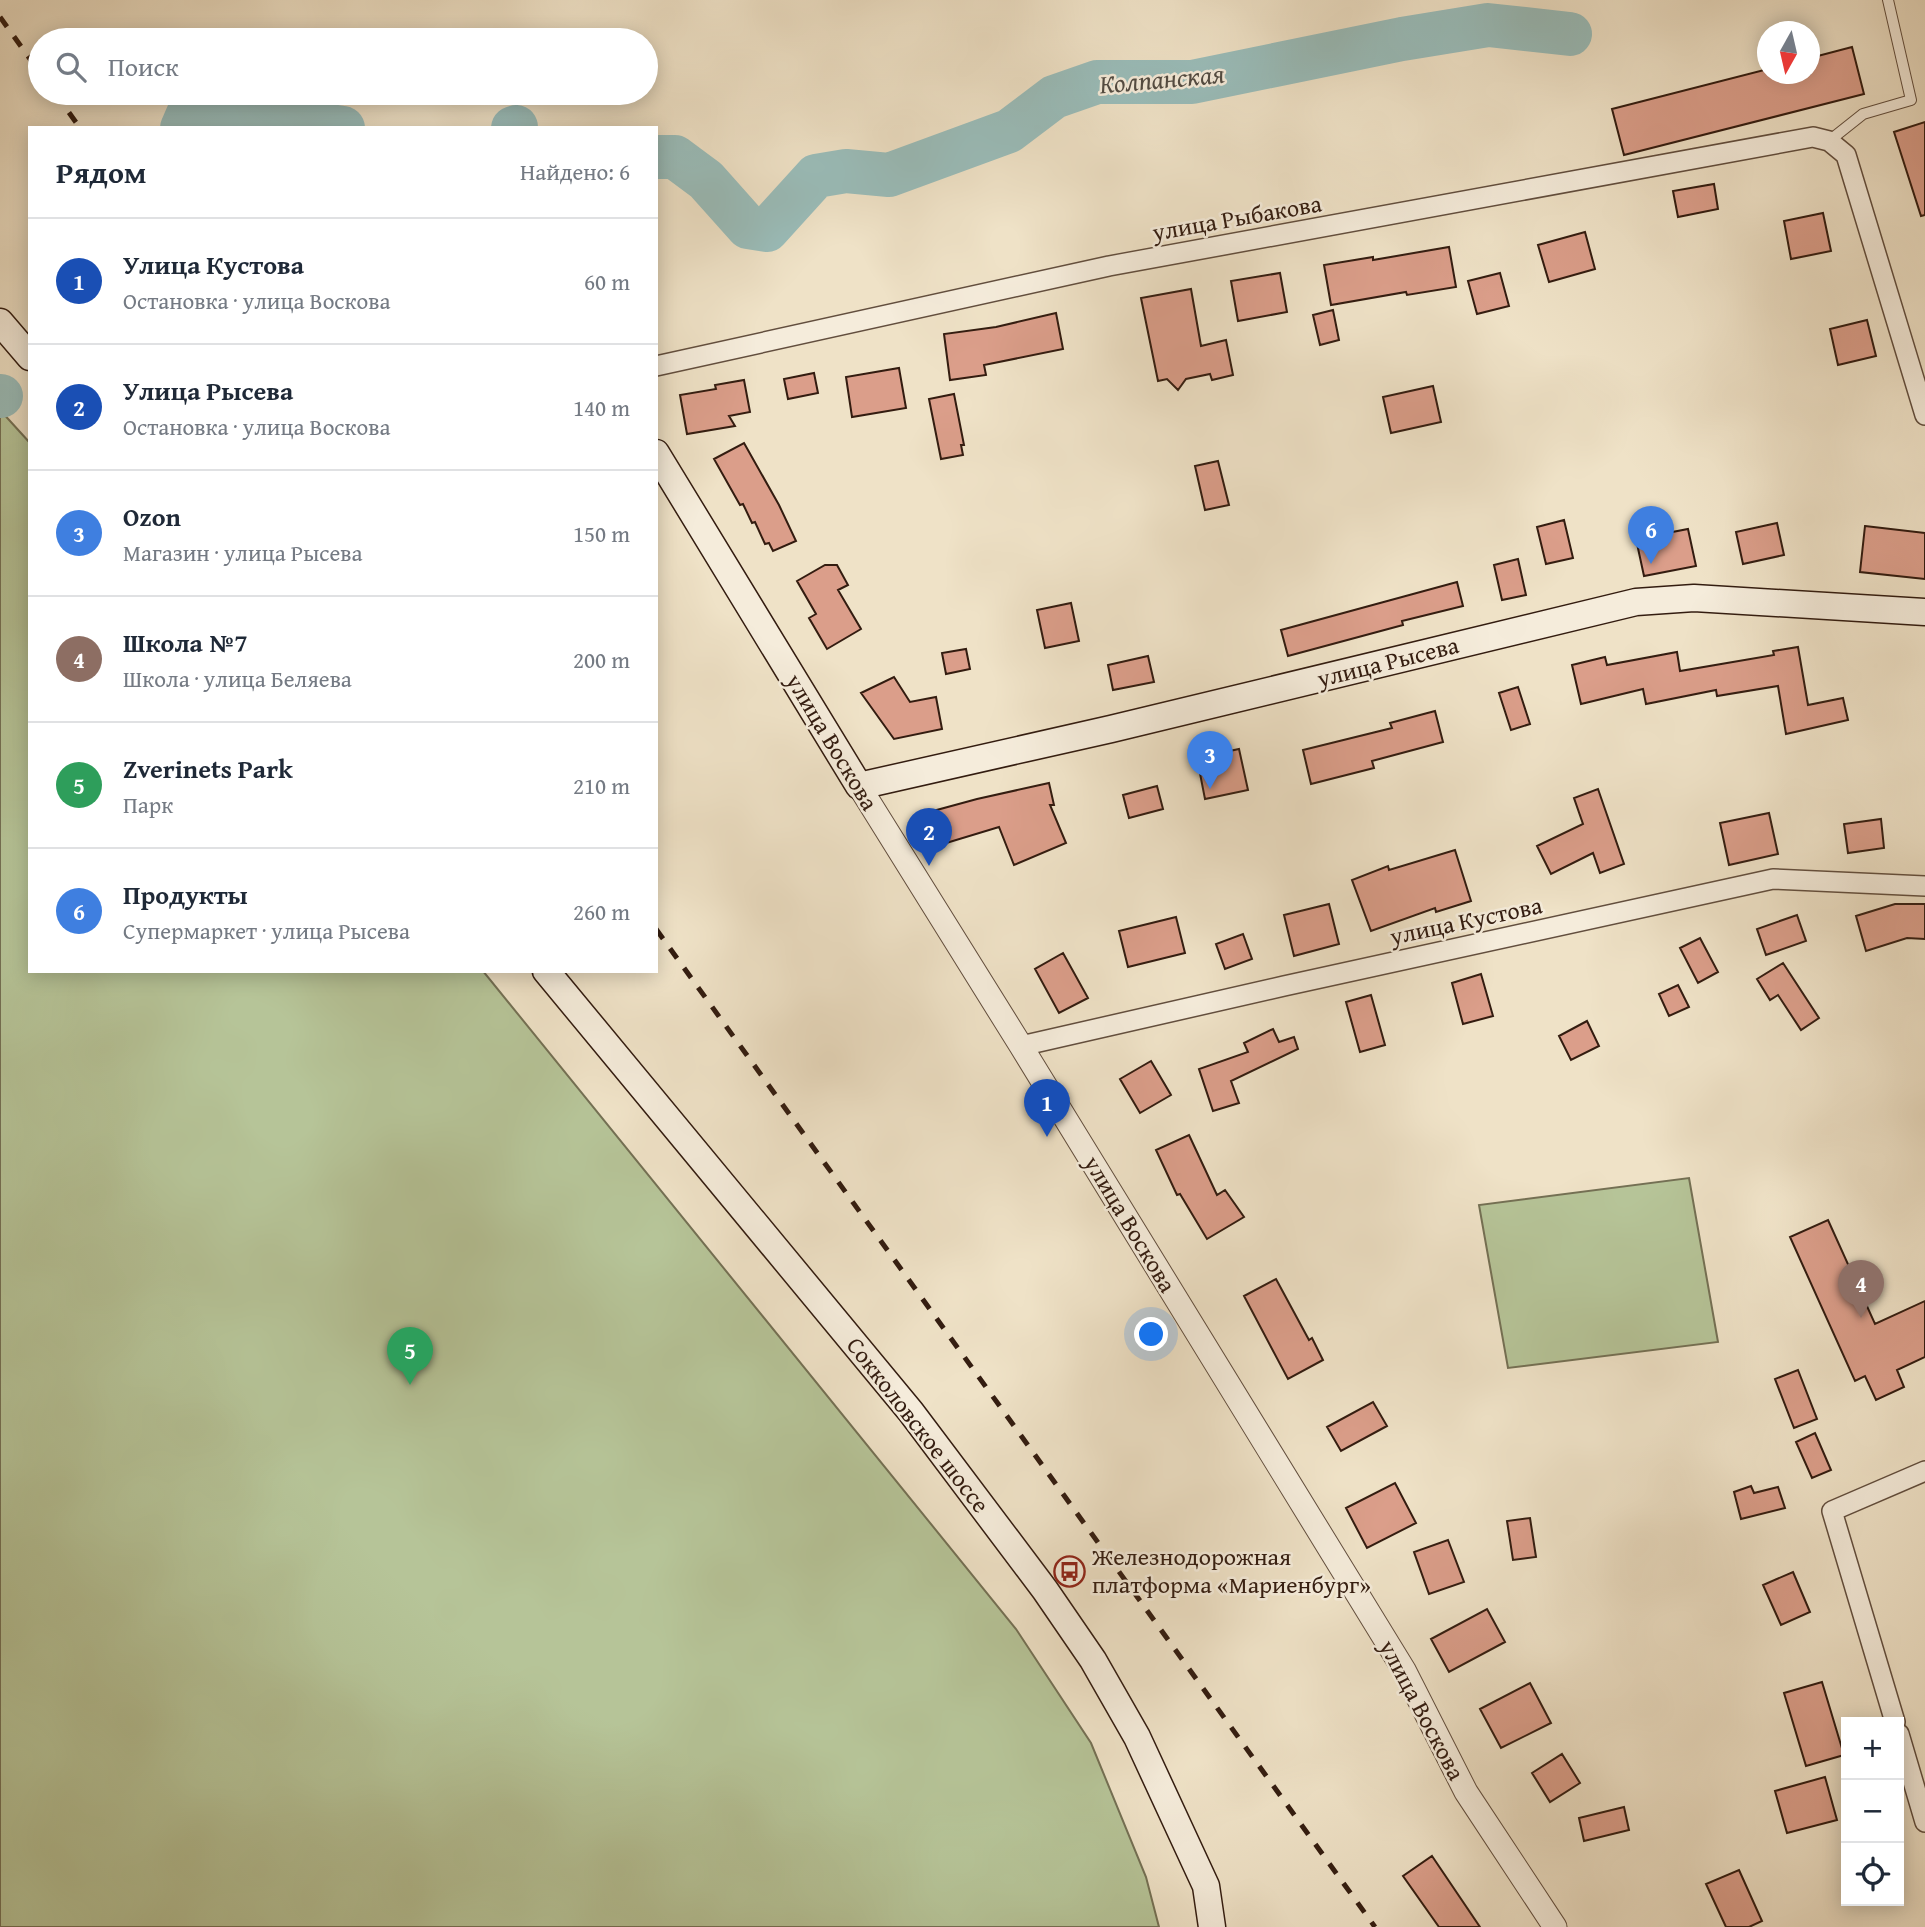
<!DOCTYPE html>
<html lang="ru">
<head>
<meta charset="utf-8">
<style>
  :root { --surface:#fff; --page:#f6f6f7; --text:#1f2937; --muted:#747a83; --line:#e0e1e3; --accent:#8f2418 }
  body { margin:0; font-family:"Gentium Book Plus",serif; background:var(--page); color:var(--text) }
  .controls { position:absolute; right:21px; bottom:21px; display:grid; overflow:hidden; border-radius:0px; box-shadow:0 4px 18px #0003 }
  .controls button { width:63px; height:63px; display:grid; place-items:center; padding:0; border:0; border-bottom:2px solid var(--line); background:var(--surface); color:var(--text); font:35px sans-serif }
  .compass { position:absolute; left:1757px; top:21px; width:63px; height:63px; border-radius:50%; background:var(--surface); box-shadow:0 4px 18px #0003; rotate:188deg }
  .you { position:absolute; left:1152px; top:1335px; width:24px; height:24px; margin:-18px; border:5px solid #fff; border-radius:50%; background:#1a73e8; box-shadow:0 0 0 10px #1a73e833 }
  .badge { display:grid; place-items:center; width:46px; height:46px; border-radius:50%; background:var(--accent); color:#fff; font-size:23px; font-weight:700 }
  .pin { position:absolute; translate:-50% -58px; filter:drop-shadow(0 2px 4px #0008) }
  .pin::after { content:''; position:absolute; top:37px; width:24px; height:21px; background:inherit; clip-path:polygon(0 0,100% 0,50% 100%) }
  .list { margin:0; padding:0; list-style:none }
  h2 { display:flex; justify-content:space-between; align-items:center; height:91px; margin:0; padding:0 28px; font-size:30px }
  h2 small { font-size:23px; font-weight:400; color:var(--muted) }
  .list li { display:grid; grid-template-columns:46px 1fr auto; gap:21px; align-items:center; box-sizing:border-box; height:126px; padding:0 28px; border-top:2px solid var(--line) }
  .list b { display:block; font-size:26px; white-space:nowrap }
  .list p { margin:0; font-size:23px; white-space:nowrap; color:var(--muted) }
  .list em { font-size:23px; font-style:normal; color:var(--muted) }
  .icon { flex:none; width:38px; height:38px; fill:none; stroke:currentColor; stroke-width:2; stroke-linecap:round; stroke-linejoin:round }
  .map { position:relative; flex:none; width:1925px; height:1927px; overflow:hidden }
  .search { position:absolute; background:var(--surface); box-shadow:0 4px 18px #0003; left:28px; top:28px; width:630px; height:77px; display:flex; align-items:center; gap:18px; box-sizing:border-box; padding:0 24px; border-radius:38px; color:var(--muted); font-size:26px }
  .panel { position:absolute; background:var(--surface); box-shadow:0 4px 18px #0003; left:28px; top:126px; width:630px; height:847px; border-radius:0px }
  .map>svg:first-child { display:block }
</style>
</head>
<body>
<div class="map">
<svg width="1925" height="1927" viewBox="0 0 1925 1927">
  <rect width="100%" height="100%" fill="#efe2c7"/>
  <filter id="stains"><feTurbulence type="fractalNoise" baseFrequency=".00286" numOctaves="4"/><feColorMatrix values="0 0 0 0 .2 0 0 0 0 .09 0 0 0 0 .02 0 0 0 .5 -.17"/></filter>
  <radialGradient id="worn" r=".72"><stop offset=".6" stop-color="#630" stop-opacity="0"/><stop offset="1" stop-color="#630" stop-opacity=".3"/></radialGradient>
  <path fill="#b6c498" stroke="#747054" stroke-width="2" d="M 0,410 L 30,443 L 30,971 L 483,971 L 1016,1629 L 1091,1743 L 1146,1877 L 1159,1927 L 0,1927 Z
    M 1689,1178 L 1718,1342 L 1508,1368 L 1479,1205 Z"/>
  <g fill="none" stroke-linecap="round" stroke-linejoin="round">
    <path stroke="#9abdba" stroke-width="44" d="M 182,128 L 192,105 L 343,128
      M 513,128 L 516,127
      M 656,157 L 675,157 L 706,180 L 748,227 L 767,230 L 816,176 L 846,171 L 889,175 L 1009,131 L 1054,97 L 1097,82 L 1192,82 L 1402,39 L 1488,25 L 1570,34
      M 0,396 L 1,396"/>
  </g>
  <path fill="#db9e8a" stroke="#331c10" stroke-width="2" d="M 1852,47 L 1864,94 L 1624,155 L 1612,109 L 1768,69 L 1768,74 L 1810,74 L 1810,58 Z
    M 1925,122 L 1925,215 L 1921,216 L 1894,132 Z
    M 1714,184 L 1718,209 L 1678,217 L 1673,191 Z
    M 1823,213 L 1831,251 L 1791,259 L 1784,221 Z
    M 1585,232 L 1595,269 L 1549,282 L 1538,245 Z
    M 1449,247 L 1456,287 L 1407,295 L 1406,292 L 1331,305 L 1324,265 L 1373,257 L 1373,260 Z
    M 1280,273 L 1287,312 L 1238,321 L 1231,281 Z
    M 1500,273 L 1509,306 L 1477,314 L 1468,281 Z
    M 1191,289 L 1201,346 L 1226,340 L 1233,375 L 1212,380 L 1210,374 L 1186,379 L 1178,390 L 1167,379 L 1158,381 L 1141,298 Z
    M 1333,310 L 1339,340 L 1320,345 L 1313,315 Z
    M 1056,313 L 1063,349 L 984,365 L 986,375 L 950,380 L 944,334 L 996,327 Z
    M 1867,320 L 1876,356 L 1838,365 L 1830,329 Z
    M 899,368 L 906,408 L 852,417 L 846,377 Z
    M 814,373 L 818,393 L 788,399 L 784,379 Z
    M 744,380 L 750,412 L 729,416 L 735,426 L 687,434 L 680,395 L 716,389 L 715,385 Z
    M 1433,386 L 1441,422 L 1391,433 L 1383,397 Z
    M 954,394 L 964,445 L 961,445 L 963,455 L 941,459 L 929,399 Z
    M 744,443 L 779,505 L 796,541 L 773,551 L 769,543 L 765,544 L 755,522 L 752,523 L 743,504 L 740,505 L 714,459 Z
    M 1218,461 L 1229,505 L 1205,510 L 1195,466 Z
    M 1564,520 L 1573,558 L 1546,564 L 1537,527 Z
    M 1777,523 L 1784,555 L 1743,564 L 1736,532 Z
    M 1865,526 L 1925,533 L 1925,579 L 1860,572 Z
    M 1688,529 L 1696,566 L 1644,576 L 1636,539 Z
    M 1518,559 L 1526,595 L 1502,600 L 1494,565 Z
    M 825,565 L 837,565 L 848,585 L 838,590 L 861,629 L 827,649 L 809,618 L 816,614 L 797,581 Z
    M 1457,582 L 1463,606 L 1402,621 L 1403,625 L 1288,656 L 1281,630 Z
    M 1071,603 L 1079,641 L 1045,648 L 1037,610 Z
    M 1798,647 L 1808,705 L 1843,698 L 1848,720 L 1786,734 L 1778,686 L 1717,696 L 1716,690 L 1646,704 L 1643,689 L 1581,704 L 1572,665 L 1605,657 L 1607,665 L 1677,652 L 1680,671 L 1774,655 L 1773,651 Z
    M 966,649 L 970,669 L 946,674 L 942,653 Z
    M 1148,656 L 1154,682 L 1113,690 L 1108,665 Z
    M 894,677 L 910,702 L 936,697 L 942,729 L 894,739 L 861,693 Z
    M 1518,687 L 1530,724 L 1511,730 L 1499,693 Z
    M 1435,711 L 1443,742 L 1372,761 L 1374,768 L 1311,784 L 1303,750 L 1392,728 L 1390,723 Z
    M 1239,749 L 1248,790 L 1205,799 L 1197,758 Z
    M 1049,783 L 1054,805 L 1050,805 L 1066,843 L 1014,865 L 999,827 L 943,844 L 933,811 L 977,799 Z
    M 1157,786 L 1163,809 L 1129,818 L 1123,795 Z
    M 1598,789 L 1624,864 L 1600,873 L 1593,853 L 1551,874 L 1537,846 L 1583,824 L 1574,798 Z
    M 1769,813 L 1778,854 L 1729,865 L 1720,823 Z
    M 1881,819 L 1884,848 L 1848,853 L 1844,824 Z
    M 1455,850 L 1471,901 L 1436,912 L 1435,908 L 1371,931 L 1352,880 L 1388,866 L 1389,870 Z
    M 1329,904 L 1339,944 L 1294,956 L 1284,915 Z
    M 1895,904 L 1925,904 L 1925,939 L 1907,938 L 1866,951 L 1856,916 Z
    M 1797,915 L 1806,941 L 1766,955 L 1757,929 Z
    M 1176,917 L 1185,953 L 1128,967 L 1119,931 Z
    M 1243,934 L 1252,959 L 1225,969 L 1216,944 Z
    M 1700,938 L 1718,972 L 1698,983 L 1680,948 Z
    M 1063,953 L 1088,998 L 1059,1013 L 1035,969 Z
    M 1783,963 L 1819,1018 L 1801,1030 L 1778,995 L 1770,1000 L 1757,979 Z
    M 1481,974 L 1493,1016 L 1463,1024 L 1452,983 Z
    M 1678,985 L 1689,1007 L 1669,1016 L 1659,994 Z
    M 1371,995 L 1385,1045 L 1360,1052 L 1346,1002 Z
    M 1587,1021 L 1599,1046 L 1571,1060 L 1559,1036 Z
    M 1273,1029 L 1279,1042 L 1294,1037 L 1298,1049 L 1231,1081 L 1239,1103 L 1213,1111 L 1199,1069 L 1248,1052 L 1244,1043 Z
    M 1151,1061 L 1171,1095 L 1140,1113 L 1120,1079 Z
    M 1189,1135 L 1217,1195 L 1225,1190 L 1244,1217 L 1207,1239 L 1180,1194 L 1177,1195 L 1156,1150 Z
    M 1828,1220 L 1875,1324 L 1925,1301 L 1925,1357 L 1897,1370 L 1904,1387 L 1876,1400 L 1865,1376 L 1855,1381 L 1790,1237 Z
    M 1276,1279 L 1309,1340 L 1312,1338 L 1323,1360 L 1288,1379 L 1244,1296 Z
    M 1798,1370 L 1817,1419 L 1794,1428 L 1775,1379 Z
    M 1373,1402 L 1387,1426 L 1341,1451 L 1327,1427 Z
    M 1815,1433 L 1831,1470 L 1812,1478 L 1796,1442 Z
    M 1395,1483 L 1416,1523 L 1367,1548 L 1346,1508 Z
    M 1751,1486 L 1754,1493 L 1778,1487 L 1785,1508 L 1741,1519 L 1734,1492 Z
    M 1530,1518 L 1536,1557 L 1513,1560 L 1507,1521 Z
    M 1448,1540 L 1464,1582 L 1429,1594 L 1414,1552 Z
    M 1793,1572 L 1810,1612 L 1781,1625 L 1763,1585 Z
    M 1487,1609 L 1505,1642 L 1449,1672 L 1431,1639 Z
    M 1822,1682 L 1844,1755 L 1806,1766 L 1784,1693 Z
    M 1530,1683 L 1551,1723 L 1501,1748 L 1480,1709 Z
    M 1562,1754 L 1580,1783 L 1550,1802 L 1532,1773 Z
    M 1825,1777 L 1837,1820 L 1787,1833 L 1775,1791 Z
    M 1624,1807 L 1629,1830 L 1584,1841 L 1579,1818 Z
    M 1432,1856 L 1480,1927 L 1439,1927 L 1403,1876 Z
    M 1739,1870 L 1762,1921 L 1749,1927 L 1726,1927 L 1706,1884 Z"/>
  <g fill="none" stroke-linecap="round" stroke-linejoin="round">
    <defs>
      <path id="service" d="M 1829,141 L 1863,114 L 1911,100 L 1888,0"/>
      <path id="minor" d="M 656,366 L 1109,266 L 1813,137 L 1829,141 L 1846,155 L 1925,415
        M 1021,1046 L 1284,986 L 1773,879 L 1925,886
        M 1895,1722 L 1832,1511 L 1925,1471
        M 1899,1734 L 1925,1822"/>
      <path id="tertiary" d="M 859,786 L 1021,1046 L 1404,1670 L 1466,1792 L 1555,1927"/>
      <path id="secondary" d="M 0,322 L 30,357
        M 656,453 L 859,786 L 1111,729 L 1636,602 L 1694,598 L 1925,612
        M 546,971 L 911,1412 L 1045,1590 L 1093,1660 L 1137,1737 L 1206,1886 L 1212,1927"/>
    </defs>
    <use href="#service" stroke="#624e3e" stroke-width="12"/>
    <use href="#minor" stroke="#624e3e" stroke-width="22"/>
    <use href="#tertiary" stroke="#624e3e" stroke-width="25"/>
    <use href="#secondary" stroke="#331c10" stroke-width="29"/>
    <use href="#service" stroke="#f5ecdb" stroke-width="10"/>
    <use href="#minor" stroke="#f5ecdb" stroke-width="19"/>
    <use href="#tertiary" stroke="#f5ecdb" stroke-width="23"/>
    <use href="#secondary" stroke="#f5ecdb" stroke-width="26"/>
    <path stroke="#331c10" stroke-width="5" stroke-dasharray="12 12" stroke-linecap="butt" d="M 0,17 L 40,73
      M 55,93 L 80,128
      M 656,929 L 1375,1927"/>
  </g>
  <defs>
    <symbol id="bus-ring" viewBox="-11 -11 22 22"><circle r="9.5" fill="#f5ecdb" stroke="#8f2418" stroke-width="1.5"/><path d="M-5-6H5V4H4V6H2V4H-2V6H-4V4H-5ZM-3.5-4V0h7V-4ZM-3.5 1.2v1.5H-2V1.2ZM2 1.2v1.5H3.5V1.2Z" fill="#8f2418"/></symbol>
  </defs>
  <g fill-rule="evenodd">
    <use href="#bus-ring" x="1052" y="1554" width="35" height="35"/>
  </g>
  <g text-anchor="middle" stroke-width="5" stroke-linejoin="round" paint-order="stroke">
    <g font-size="24" fill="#331c10" stroke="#f5ecdb">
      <text transform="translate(1237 218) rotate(-10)" y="8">улица Рыбакова</text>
      <text transform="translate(1388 662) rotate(-14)" y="8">улица Рысева</text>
      <text transform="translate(832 742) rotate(59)" y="8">улица Воскова</text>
      <text transform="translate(1466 921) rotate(-12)" y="8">улица Кустова</text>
      <text transform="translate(1130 1224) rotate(59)" y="8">улица Воскова</text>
      <text transform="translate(918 1425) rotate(52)" y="8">Сокколовское шоссе</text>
      <text transform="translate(1422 1710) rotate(62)" y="8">улица Воскова</text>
    </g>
    <g font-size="24" fill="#331c10" stroke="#f5ecdb" text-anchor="start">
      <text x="1092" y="1565">Железнодорожная<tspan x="1092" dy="28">платформа «Мариенбург»</tspan></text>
    </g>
    <g font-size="26" font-style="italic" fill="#524c43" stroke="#f5ecdb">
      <text transform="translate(1162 79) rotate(-5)" y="9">Колпанская</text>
    </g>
  </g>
  <rect width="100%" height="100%" filter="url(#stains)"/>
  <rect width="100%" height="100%" fill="url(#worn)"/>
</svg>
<div class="controls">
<button>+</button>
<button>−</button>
<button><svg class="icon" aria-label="locate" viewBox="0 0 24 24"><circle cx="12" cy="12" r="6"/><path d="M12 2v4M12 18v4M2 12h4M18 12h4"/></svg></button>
</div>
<svg class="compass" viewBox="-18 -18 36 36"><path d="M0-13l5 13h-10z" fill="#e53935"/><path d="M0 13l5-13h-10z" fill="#747a83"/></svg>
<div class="you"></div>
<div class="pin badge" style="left:1047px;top:1137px;background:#1a4fb4">1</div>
<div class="pin badge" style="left:929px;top:866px;background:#1a4fb4">2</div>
<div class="pin badge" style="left:1210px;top:789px;background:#3f7fe0">3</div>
<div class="pin badge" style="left:1861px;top:1318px;background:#8d6e63">4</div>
<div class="pin badge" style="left:410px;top:1385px;background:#2e9e5b">5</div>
<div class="pin badge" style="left:1651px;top:564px;background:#3f7fe0">6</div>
<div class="search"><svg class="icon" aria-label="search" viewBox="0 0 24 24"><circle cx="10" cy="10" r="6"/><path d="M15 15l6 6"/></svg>Поиск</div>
<section class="panel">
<h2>Рядом<small>Найдено: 6</small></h2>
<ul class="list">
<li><span class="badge" style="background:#1a4fb4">1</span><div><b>Улица Кустова</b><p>Остановка · улица Воскова</p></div><em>60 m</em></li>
<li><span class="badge" style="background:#1a4fb4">2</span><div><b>Улица Рысева</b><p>Остановка · улица Воскова</p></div><em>140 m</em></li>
<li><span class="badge" style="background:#3f7fe0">3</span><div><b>Ozon</b><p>Магазин · улица Рысева</p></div><em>150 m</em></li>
<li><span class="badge" style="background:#8d6e63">4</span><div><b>Школа №7</b><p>Школа · улица Беляева</p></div><em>200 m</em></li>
<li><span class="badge" style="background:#2e9e5b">5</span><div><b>Zverinets Park</b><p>Парк</p></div><em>210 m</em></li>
<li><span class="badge" style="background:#3f7fe0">6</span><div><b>Продукты</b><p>Супермаркет · улица Рысева</p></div><em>260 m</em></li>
</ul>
</section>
</div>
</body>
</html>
